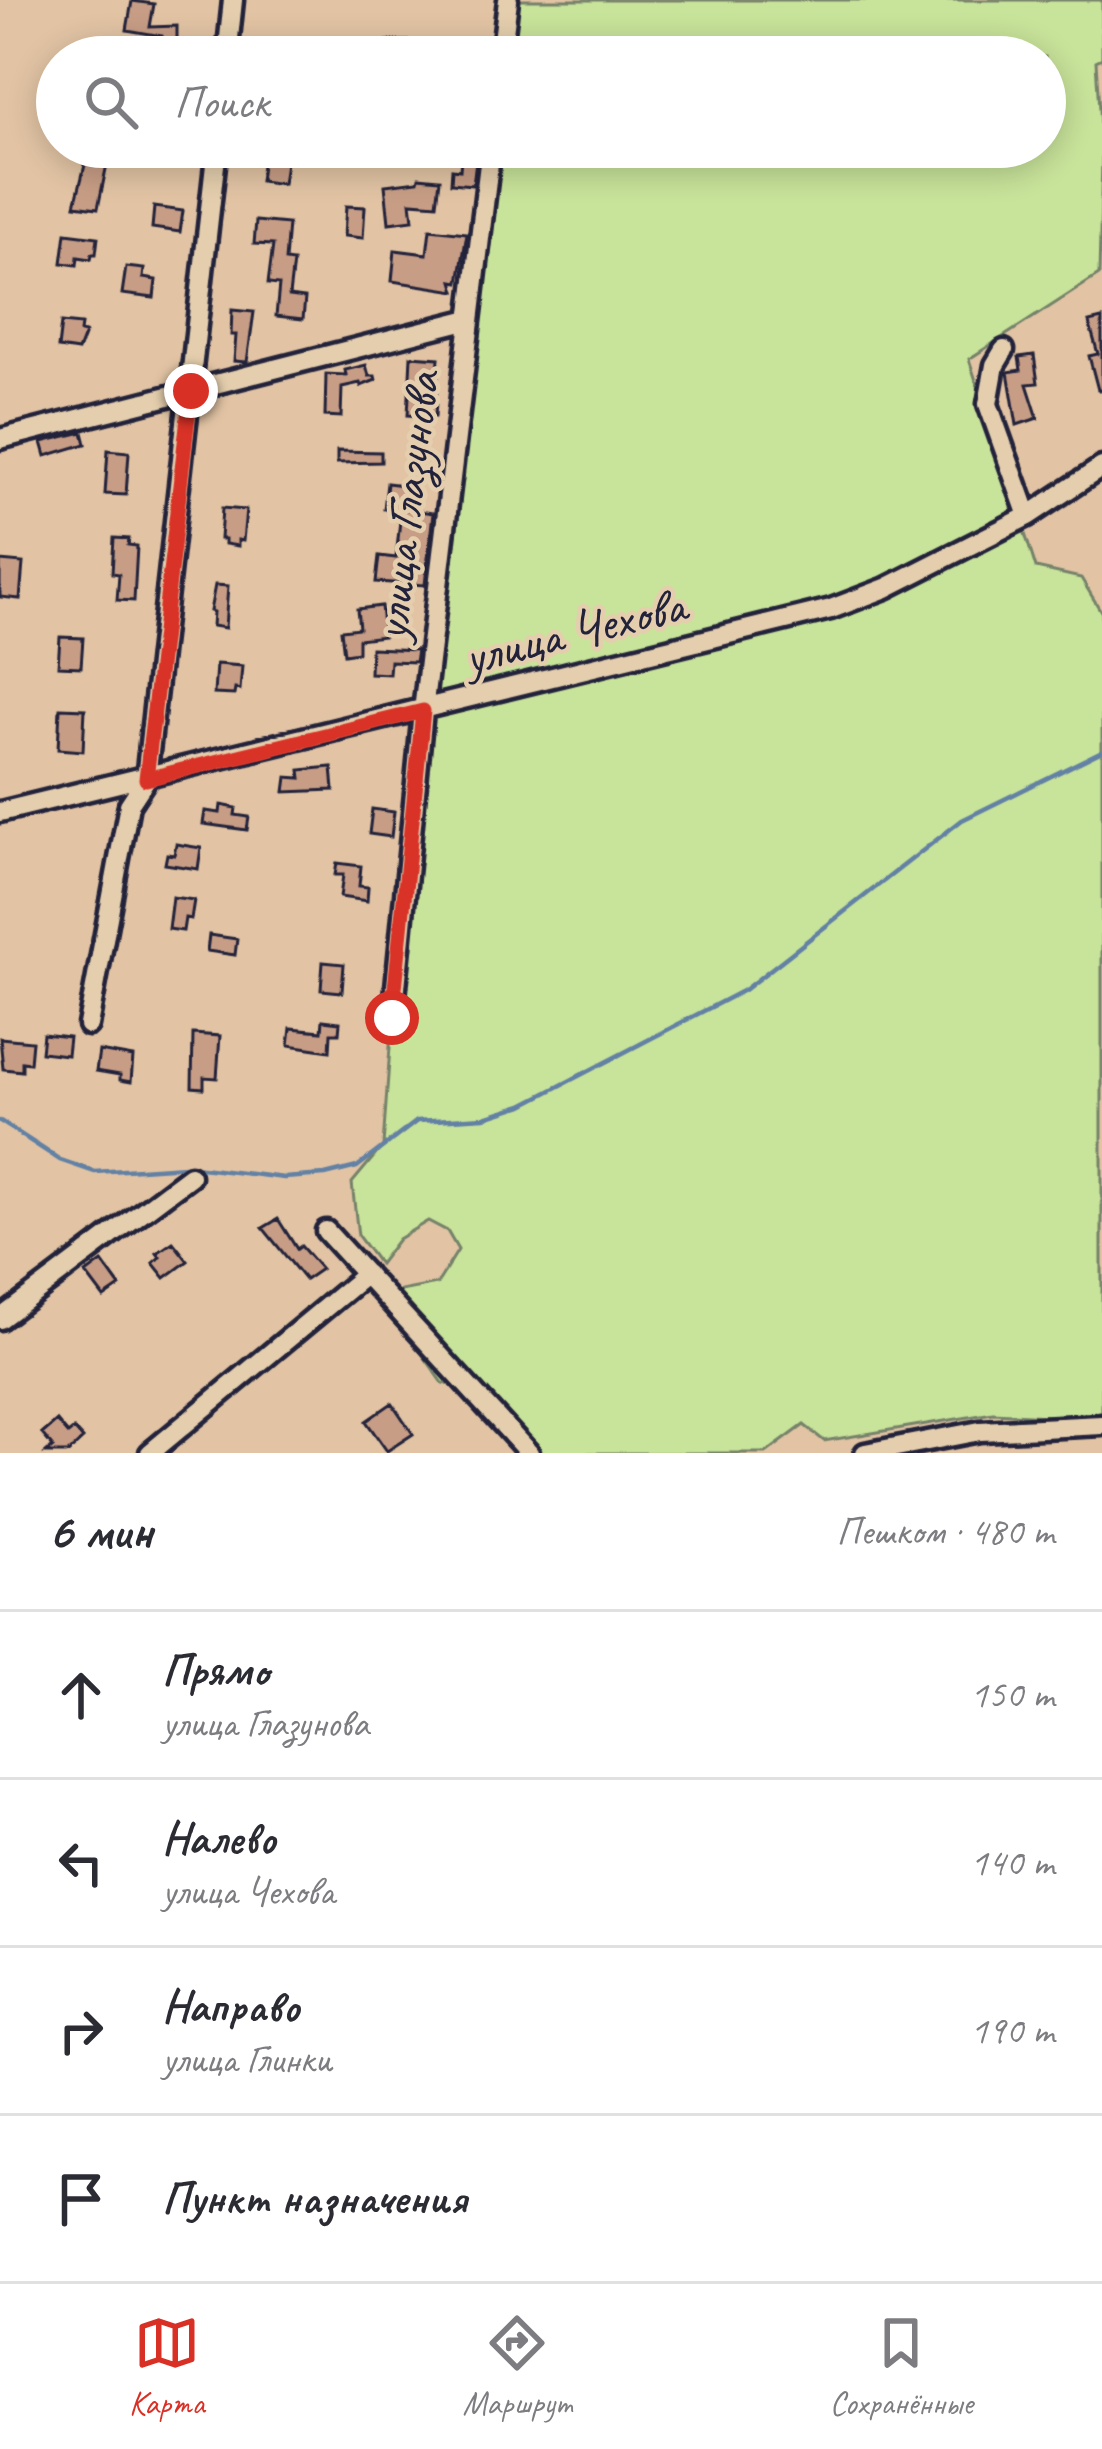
<!DOCTYPE html>
<html lang="ru">
<head>
<meta charset="utf-8">
<style>
  :root { --surface:#fff; --page:#f7f7f7; --text:#2b2b33; --muted:#7c7c81; --line:#e1e1e2; --accent:#d93025 }
  body { margin:0; font-family:Caveat,sans-serif; background:var(--page); color:var(--text) }
  .stop { position:absolute; width:36px; height:36px; margin:-27px; border:9px solid #d93025; border-radius:50%; background:#fff }
  .stop.end { background:#d93025; border-color:#fff; box-shadow:0 3px 12px #0008 }
  .list { margin:0; padding:0; list-style:none }
  h2 { display:flex; justify-content:space-between; align-items:center; height:156px; margin:0; padding:0 48px; font-size:51px }
  h2 small { font-size:39px; font-weight:400; color:var(--muted) }
  .list li { display:grid; grid-template-columns:78px 1fr auto; gap:36px; align-items:center; box-sizing:border-box; height:168px; padding:0 48px; border-top:3px solid var(--line) }
  .list b { display:block; font-size:45px; white-space:nowrap }
  .list p { margin:0; font-size:39px; white-space:nowrap; color:var(--muted) }
  .list em { font-size:39px; font-style:normal; color:var(--muted) }
  .icon { flex:none; width:66px; height:66px; fill:none; stroke:currentColor; stroke-width:2; stroke-linecap:round; stroke-linejoin:round }
  .map { position:relative; flex:none; width:1102px; height:1453px; overflow:hidden }
  .search { position:absolute; background:var(--surface); box-shadow:0 6px 30px #0003; left:36px; right:36px; top:36px; height:132px; display:flex; align-items:center; gap:30px; box-sizing:border-box; padding:0 42px; border-radius:66px; color:var(--muted); font-size:45px }
  .sheet { height:828px; background:var(--surface) }
  nav { display:flex; justify-content:space-around; align-items:center; box-sizing:border-box; height:168px; border-top:3px solid var(--line); background:var(--surface); font-size:33px; color:var(--muted) }
  nav a { display:grid; justify-items:center; gap:6px }
  nav .on { color:var(--accent) }
  .map>svg:first-child { display:block }
</style>
</head>
<body>
<div class="map">
<svg width="1102" height="1453" viewBox="0 0 1102 1453">
  <rect width="100%" height="100%" fill="#e2c4a4"/>
  <filter id="ink" filterUnits="userSpaceOnUse"><feTurbulence type="fractalNoise" baseFrequency=".00833" numOctaves="2"/><feDisplacementMap in="SourceGraphic" scale="24" xChannelSelector="R" yChannelSelector="G"/><feConvolveMatrix kernelMatrix="1 2 1 2 8 2 1 2 1" color-interpolation-filters="sRGB"/></filter>
  <g filter="url(#ink)">
    <path fill="#c8e39a" stroke="#75826a" stroke-width="3" d="M 516,0 L 1102,0 L 1102,58 L 1096,61 L 1102,158 L 1099,275 L 969,359 L 1036,568 L 1081,578 L 1102,613 L 1102,1419 L 993,1413 L 824,1441 L 804,1425 L 766,1453 L 537,1453 L 474,1392 L 443,1383 L 380,1295 L 437,1284 L 458,1250 L 447,1231 L 428,1221 L 398,1239 L 379,1264 L 358,1236 L 352,1183 L 383,1146 L 391,1033 L 460,399 L 495,147 L 1045,147 L 1045,57 L 507,57 Z"/>
    <g fill="none" stroke-linecap="round" stroke-linejoin="round">
      <path stroke="#6281a4" stroke-width="4.5" d="M 0,1121 L 60,1160 L 95,1172 L 185,1166 L 284,1178 L 325,1175 L 357,1167 L 417,1121 L 485,1117 L 523,1105 L 744,990 L 962,820 L 1102,751"/>
    </g>
    <path fill="#c79d85" stroke="#22223b" stroke-width="3" d="M 132,1 L 154,4 L 150,27 L 177,26 L 177,56 L 162,56 L 162,36 L 127,30 Z
      M 387,41 L 419,41 L 419,57 L 386,57 Z
      M 264,147 L 288,147 L 283,184 L 260,181 Z
      M 461,158 L 476,160 L 473,185 L 451,183 L 452,169 L 460,170 Z
      M 86,161 L 107,164 L 98,208 L 75,205 Z
      M 419,177 L 440,179 L 437,204 L 411,202 L 413,220 L 389,223 L 385,185 L 418,181 Z
      M 346,206 L 365,207 L 363,238 L 344,236 Z
      M 154,207 L 183,211 L 180,232 L 152,228 Z
      M 256,221 L 288,224 L 285,261 L 293,262 L 289,296 L 305,298 L 303,319 L 276,316 L 279,285 L 268,284 L 273,245 L 254,244 Z
      M 430,229 L 467,233 L 459,282 L 453,281 L 456,291 L 392,281 L 395,250 L 427,254 Z
      M 66,233 L 98,237 L 96,254 L 92,254 L 91,259 L 78,257 L 77,265 L 62,263 Z
      M 126,267 L 144,269 L 143,278 L 156,280 L 154,298 L 122,294 Z
      M 232,310 L 254,312 L 247,362 L 234,361 L 236,335 L 231,335 Z
      M 1102,319 L 1102,390 L 1098,390 L 1089,356 L 1098,354 L 1089,322 Z
      M 61,323 L 81,325 L 80,332 L 85,333 L 78,351 L 58,348 Z
      M 1034,355 L 1038,383 L 1027,384 L 1038,418 L 1017,425 L 1008,372 L 1021,370 L 1019,357 Z
      M 411,356 L 439,358 L 435,417 L 408,415 Z
      M 366,365 L 369,376 L 375,376 L 376,380 L 361,386 L 360,383 L 342,387 L 341,417 L 325,416 L 326,374 L 346,375 L 345,370 Z
      M 83,432 L 86,444 L 46,456 L 42,442 Z
      M 108,450 L 129,452 L 126,495 L 105,494 Z
      M 337,451 L 381,452 L 381,462 L 337,463 Z
      M 387,483 L 404,485 L 408,490 L 406,509 L 433,513 L 425,585 L 376,582 L 379,556 L 396,558 L 400,520 L 392,519 L 393,510 L 384,509 Z
      M 222,508 L 246,510 L 243,541 L 238,540 L 238,546 L 225,544 L 225,539 L 220,539 Z
      M 114,538 L 129,539 L 128,545 L 137,546 L 134,601 L 117,600 L 119,574 L 112,573 Z
      M 0,561 L 23,563 L 20,599 L 0,597 Z
      M 215,585 L 228,586 L 225,628 L 212,626 L 213,612 L 210,611 Z
      M 381,606 L 384,636 L 358,639 L 358,652 L 344,654 L 341,630 L 359,628 L 357,609 Z
      M 60,637 L 83,638 L 81,667 L 58,666 Z
      M 371,648 L 417,650 L 415,662 L 390,661 L 389,674 L 370,673 Z
      M 216,664 L 242,666 L 240,690 L 235,689 L 234,695 L 214,694 Z
      M 60,708 L 85,709 L 83,751 L 58,749 Z
      M 332,767 L 334,790 L 285,792 L 287,777 L 301,778 L 300,770 Z
      M 221,805 L 236,808 L 235,815 L 249,817 L 247,830 L 203,824 L 205,811 L 220,813 Z
      M 372,809 L 394,812 L 391,837 L 369,834 Z
      M 176,844 L 201,848 L 198,869 L 165,864 L 167,854 L 174,855 Z
      M 337,863 L 361,866 L 359,886 L 368,887 L 367,901 L 340,897 L 343,875 L 335,875 Z
      M 172,897 L 194,900 L 191,919 L 185,918 L 183,931 L 168,929 Z
      M 209,935 L 237,939 L 235,955 L 207,951 Z
      M 323,962 L 344,964 L 342,992 L 321,990 Z
      M 323,1020 L 340,1022 L 339,1033 L 331,1033 L 330,1051 L 289,1045 L 291,1028 L 322,1031 Z
      M 43,1034 L 69,1037 L 67,1055 L 41,1052 Z
      M 193,1034 L 220,1036 L 217,1078 L 204,1077 L 204,1088 L 192,1087 Z
      M 0,1038 L 32,1041 L 30,1063 L 22,1062 L 22,1071 L 3,1069 Z
      M 99,1051 L 133,1057 L 131,1082 L 120,1080 L 120,1075 L 96,1071 Z
      M 278,1219 L 297,1249 L 301,1246 L 321,1269 L 305,1280 L 263,1228 Z
      M 173,1242 L 188,1261 L 165,1278 L 153,1263 L 160,1257 L 157,1253 Z
      M 102,1262 L 120,1287 L 104,1298 L 86,1274 Z
      M 392,1403 L 413,1434 L 387,1451 L 366,1421 Z
      M 57,1421 L 68,1434 L 74,1429 L 83,1439 L 68,1453 L 46,1453 L 53,1447 L 42,1434 Z"/>
    <g fill="none" stroke-linecap="round" stroke-linejoin="round">
      <defs>
        <path id="minor" d="M 227,57 L 233,0
          M 501,57 L 508,0
          M 1004,350 L 995,365 L 988,404 L 1028,516
          M 0,439 L 470,319
          M 0,812 L 831,609 L 886,588 L 1028,516 L 1102,467
          M 393,1018 L 423,711 L 491,147
          M 88,1025 L 129,805 L 146,779 L 217,147
          M 326,1231 L 529,1453
          M 0,1319 L 190,1176
          M 150,1453 L 366,1274
          M 865,1453 L 980,1431 L 1102,1425"/>
      </defs>
      <use href="#minor" stroke="#22223b" stroke-width="27"/>
      <use href="#minor" stroke="#e4cead" stroke-width="18"/>
    </g>
  </g>
  <g fill="none" stroke-linecap="round" stroke-linejoin="round" filter="url(#ink)">
    <path stroke="#d93025" stroke-width="15" d="M 191,391 L 146,779 L 423,711 L 392,1018"/>
  </g>
  <g text-anchor="middle" stroke-width="9" stroke-linejoin="round" paint-order="stroke">
    <g font-size="51" fill="#22223b" stroke="#e4cead">
      <text transform="translate(405 506) rotate(-83)" y="18">улица Глазунова</text>
      <text transform="translate(574 630) rotate(-14)" y="18">улица Чехова</text>
    </g>
  </g>
</svg>
<div class="stop" style="left:392px;top:1018px"></div>
<div class="stop end" style="left:191px;top:391px"></div>
<div class="search"><svg class="icon" aria-label="search" viewBox="0 0 24 24"><circle cx="10" cy="10" r="6"/><path d="M15 15l6 6"/></svg>Поиск</div>
</div>
<section class="sheet">
<h2>6 мин<small>Пешком · 480 m</small></h2>
<ul class="list">
<li><svg class="icon" aria-label="ahead" viewBox="0 0 24 24"><path d="M12 20V5M6 11l6-6 6 6"/></svg><div><b>Прямо</b><p>улица Глазунова</p></div><em>150 m</em></li>
<li><svg class="icon" aria-label="left" viewBox="0 0 24 24"><path d="M17 20v-9H6M10 6l-5 5 5 5"/></svg><div><b>Налево</b><p>улица Чехова</p></div><em>140 m</em></li>
<li><svg class="icon" aria-label="right" viewBox="0 0 24 24"><path d="M7 20v-9h11M14 6l5 5-5 5"/></svg><div><b>Направо</b><p>улица Глинки</p></div><em>190 m</em></li>
<li><svg class="icon" aria-label="arrive" viewBox="0 0 24 24"><path d="M6 21V4h12l-3 4 3 4H6"/></svg><div><b>Пункт назначения</b></div></li>
</ul>
</section>
<nav>
<a class="on"><svg class="icon" aria-label="map" viewBox="0 0 24 24"><path d="M3 6l6-2 6 2 6-2v14l-6 2-6-2-6 2zM9 4v14M15 6v14"/></svg>Карта</a>
<a><svg class="icon" aria-label="directions" viewBox="0 0 24 24"><path d="M12 3l9 9-9 9-9-9zM9 14v-3h6M13 9l2 2-2 2"/></svg>Маршрут</a>
<a><svg class="icon" aria-label="saved" viewBox="0 0 24 24"><path d="M7 4h10v16l-5-4-5 4z"/></svg>Сохранённые</a>
</nav>
</body>
</html>
